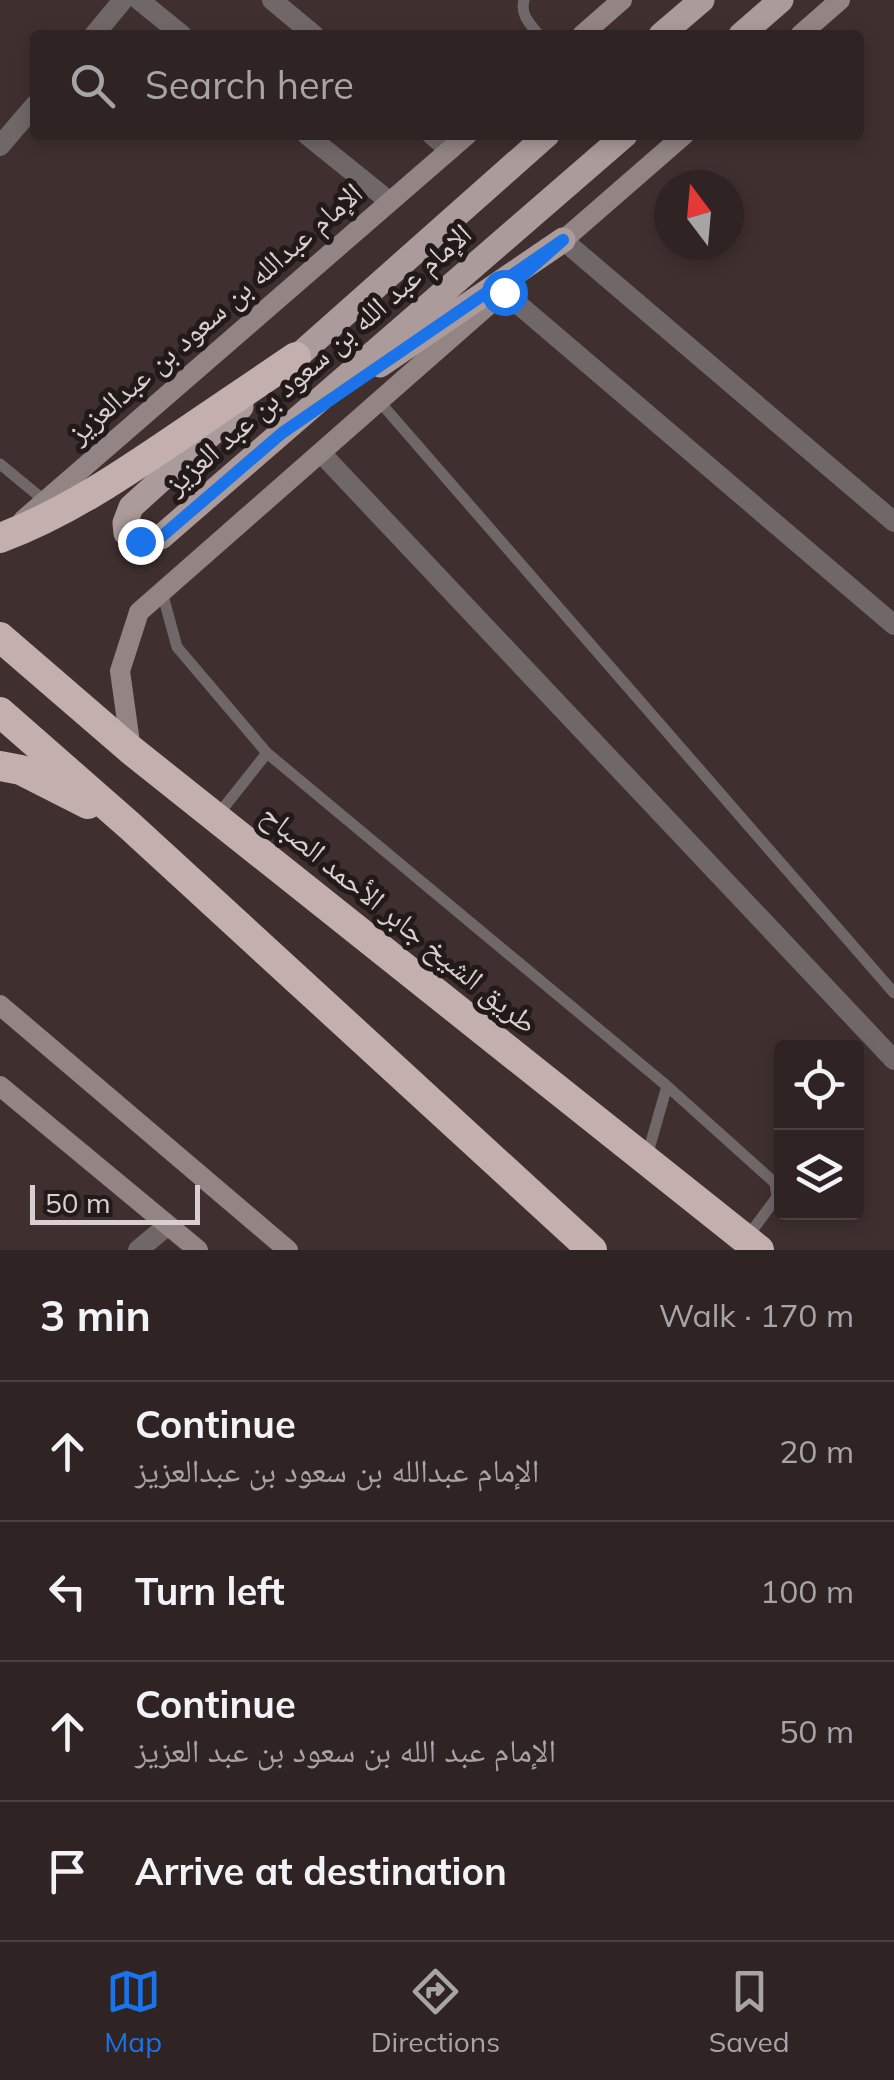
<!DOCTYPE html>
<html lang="en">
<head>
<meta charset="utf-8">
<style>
  :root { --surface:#2f2423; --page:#3b3030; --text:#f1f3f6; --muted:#a7a4a6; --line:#4a4141; --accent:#1a73e8 }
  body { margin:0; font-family:Mulish,"Noto Naskh Arabic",sans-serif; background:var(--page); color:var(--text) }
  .controls { position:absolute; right:30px; bottom:30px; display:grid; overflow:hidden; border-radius:10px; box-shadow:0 5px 15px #0003 }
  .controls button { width:90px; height:90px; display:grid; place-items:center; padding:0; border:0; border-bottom:2px solid var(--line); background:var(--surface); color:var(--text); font:50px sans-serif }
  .compass { position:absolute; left:654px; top:170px; width:90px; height:90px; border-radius:50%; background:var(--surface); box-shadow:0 5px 15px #0003; rotate:344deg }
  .scale { position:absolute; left:30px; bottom:25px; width:170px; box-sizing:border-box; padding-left:10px; border:5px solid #d9cfce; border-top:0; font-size:28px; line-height:35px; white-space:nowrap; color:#d9cfce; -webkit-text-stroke:8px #211a19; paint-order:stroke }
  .stop { position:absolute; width:30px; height:30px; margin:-22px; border:8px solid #1a73e8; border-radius:50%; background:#fff }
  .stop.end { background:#1a73e8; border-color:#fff; box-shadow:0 2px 10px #0008 }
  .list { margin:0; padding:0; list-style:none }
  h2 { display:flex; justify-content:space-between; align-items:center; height:130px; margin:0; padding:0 40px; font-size:42px }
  h2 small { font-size:32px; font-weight:400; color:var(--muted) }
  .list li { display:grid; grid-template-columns:65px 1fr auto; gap:30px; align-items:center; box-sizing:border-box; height:140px; padding:0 40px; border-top:2px solid var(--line) }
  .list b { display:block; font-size:38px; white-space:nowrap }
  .list p { margin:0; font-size:32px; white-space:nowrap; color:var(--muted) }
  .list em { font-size:32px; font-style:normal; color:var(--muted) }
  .icon { flex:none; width:55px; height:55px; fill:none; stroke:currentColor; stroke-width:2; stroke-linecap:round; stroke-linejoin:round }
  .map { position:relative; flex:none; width:894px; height:1250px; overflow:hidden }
  .search { position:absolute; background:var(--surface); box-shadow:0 5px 15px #0003; left:30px; right:30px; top:30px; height:110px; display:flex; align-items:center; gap:25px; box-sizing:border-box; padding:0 35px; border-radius:10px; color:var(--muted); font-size:38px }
  .sheet { height:690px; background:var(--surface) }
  nav { display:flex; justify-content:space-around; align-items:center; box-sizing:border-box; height:140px; border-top:2px solid var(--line); background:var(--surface); font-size:28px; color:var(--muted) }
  nav a { display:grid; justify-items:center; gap:5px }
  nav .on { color:var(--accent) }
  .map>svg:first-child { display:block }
</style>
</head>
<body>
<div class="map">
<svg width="894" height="1250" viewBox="0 0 894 1250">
  <rect width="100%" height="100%" fill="#3f302f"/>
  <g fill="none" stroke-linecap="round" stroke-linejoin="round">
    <path stroke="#706868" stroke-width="11" d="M 524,0 C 520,15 530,24 539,35
      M 379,401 L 894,993
      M 0,464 L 45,501
      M 162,592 L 177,647 L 267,753 L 667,1086 L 775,1183 L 777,1197 L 748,1236
      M 217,816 L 267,753
      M 647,1156 L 667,1086"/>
    <path stroke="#706868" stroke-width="20" d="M 139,0 L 182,35
      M 272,0 L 314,35
      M 94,35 L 123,0
      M 307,135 L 389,201
      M 432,135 L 450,150
      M 0,146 L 35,105
      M 563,240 L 894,522
      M 504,292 L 894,625
      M 321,453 L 894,1060
      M 138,1250 L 167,1226"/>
    <path stroke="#928584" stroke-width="20" d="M 582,35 L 622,0
      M 800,35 L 840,0
      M 553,249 L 684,135
      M 23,520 L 467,135
      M 131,750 L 120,671 L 139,612 L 501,294
      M 0,1005 L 288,1250
      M 0,1086 L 198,1250"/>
    <path stroke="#ab9b9a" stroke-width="25" d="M 661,35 L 702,0
      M 741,35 L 781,0
      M 380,365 L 563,240
      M 282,370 L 547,135
      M 241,407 L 131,507 L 125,523 L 126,533 L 140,541 L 161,537 L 625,135"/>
    <path stroke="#c3afae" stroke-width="30" d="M 0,538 C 64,514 119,477 175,439 C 215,412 256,384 296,357
      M 0,637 L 131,750 L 759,1250
      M 0,712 L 130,826 L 592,1250
      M 0,766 L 21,770 L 88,804"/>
  </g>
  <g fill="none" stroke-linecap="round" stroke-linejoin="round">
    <path stroke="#1a73e8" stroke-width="12" d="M 140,541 L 161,537 L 282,433 L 563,240 L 504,292"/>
  </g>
  <g text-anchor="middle" stroke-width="10" stroke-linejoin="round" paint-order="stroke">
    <g font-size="30" fill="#d9cfce" stroke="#211a19">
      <text transform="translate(215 313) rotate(-41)" y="10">الإمام عبدالله بن سعود بن عبدالعزيز</text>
      <text transform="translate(318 359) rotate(-41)" y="10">الإمام عبد الله بن سعود بن عبد العزيز</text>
      <text transform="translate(399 919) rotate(39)" y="10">طريق الشيخ جابر الأحمد الصباح</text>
    </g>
  </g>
</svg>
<div class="controls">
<button><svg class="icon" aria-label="locate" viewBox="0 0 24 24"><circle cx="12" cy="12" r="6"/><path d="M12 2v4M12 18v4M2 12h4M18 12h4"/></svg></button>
<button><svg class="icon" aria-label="layers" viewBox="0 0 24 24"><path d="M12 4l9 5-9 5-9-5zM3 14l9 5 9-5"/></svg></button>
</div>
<svg class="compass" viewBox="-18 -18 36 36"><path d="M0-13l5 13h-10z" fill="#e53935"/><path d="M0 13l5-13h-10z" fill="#a7a4a6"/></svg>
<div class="scale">50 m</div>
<div class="stop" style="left:504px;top:292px"></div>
<div class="stop end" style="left:140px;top:541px"></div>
<div class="search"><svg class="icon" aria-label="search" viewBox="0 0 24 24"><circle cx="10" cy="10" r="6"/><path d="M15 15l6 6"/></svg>Search here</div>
</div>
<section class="sheet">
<h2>3 min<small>Walk · 170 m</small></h2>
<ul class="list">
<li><svg class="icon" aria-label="ahead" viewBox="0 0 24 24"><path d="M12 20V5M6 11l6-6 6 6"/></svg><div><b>Continue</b><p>الإمام عبدالله بن سعود بن عبدالعزيز</p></div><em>20 m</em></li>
<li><svg class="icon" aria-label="left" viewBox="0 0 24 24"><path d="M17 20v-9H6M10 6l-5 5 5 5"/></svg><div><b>Turn left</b></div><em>100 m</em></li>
<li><svg class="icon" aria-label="ahead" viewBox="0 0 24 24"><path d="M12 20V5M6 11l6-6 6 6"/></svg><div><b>Continue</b><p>الإمام عبد الله بن سعود بن عبد العزيز</p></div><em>50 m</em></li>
<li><svg class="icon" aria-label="arrive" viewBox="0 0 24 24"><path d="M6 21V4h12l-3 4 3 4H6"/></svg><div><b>Arrive at destination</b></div></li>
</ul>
</section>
<nav>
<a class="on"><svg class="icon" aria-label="map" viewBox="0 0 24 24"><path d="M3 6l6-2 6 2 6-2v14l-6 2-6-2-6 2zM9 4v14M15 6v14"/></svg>Map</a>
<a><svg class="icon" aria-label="directions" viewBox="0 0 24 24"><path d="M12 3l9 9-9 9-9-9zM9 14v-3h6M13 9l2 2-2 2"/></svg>Directions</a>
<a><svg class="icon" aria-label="saved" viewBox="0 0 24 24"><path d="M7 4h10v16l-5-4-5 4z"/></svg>Saved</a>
</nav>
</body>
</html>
